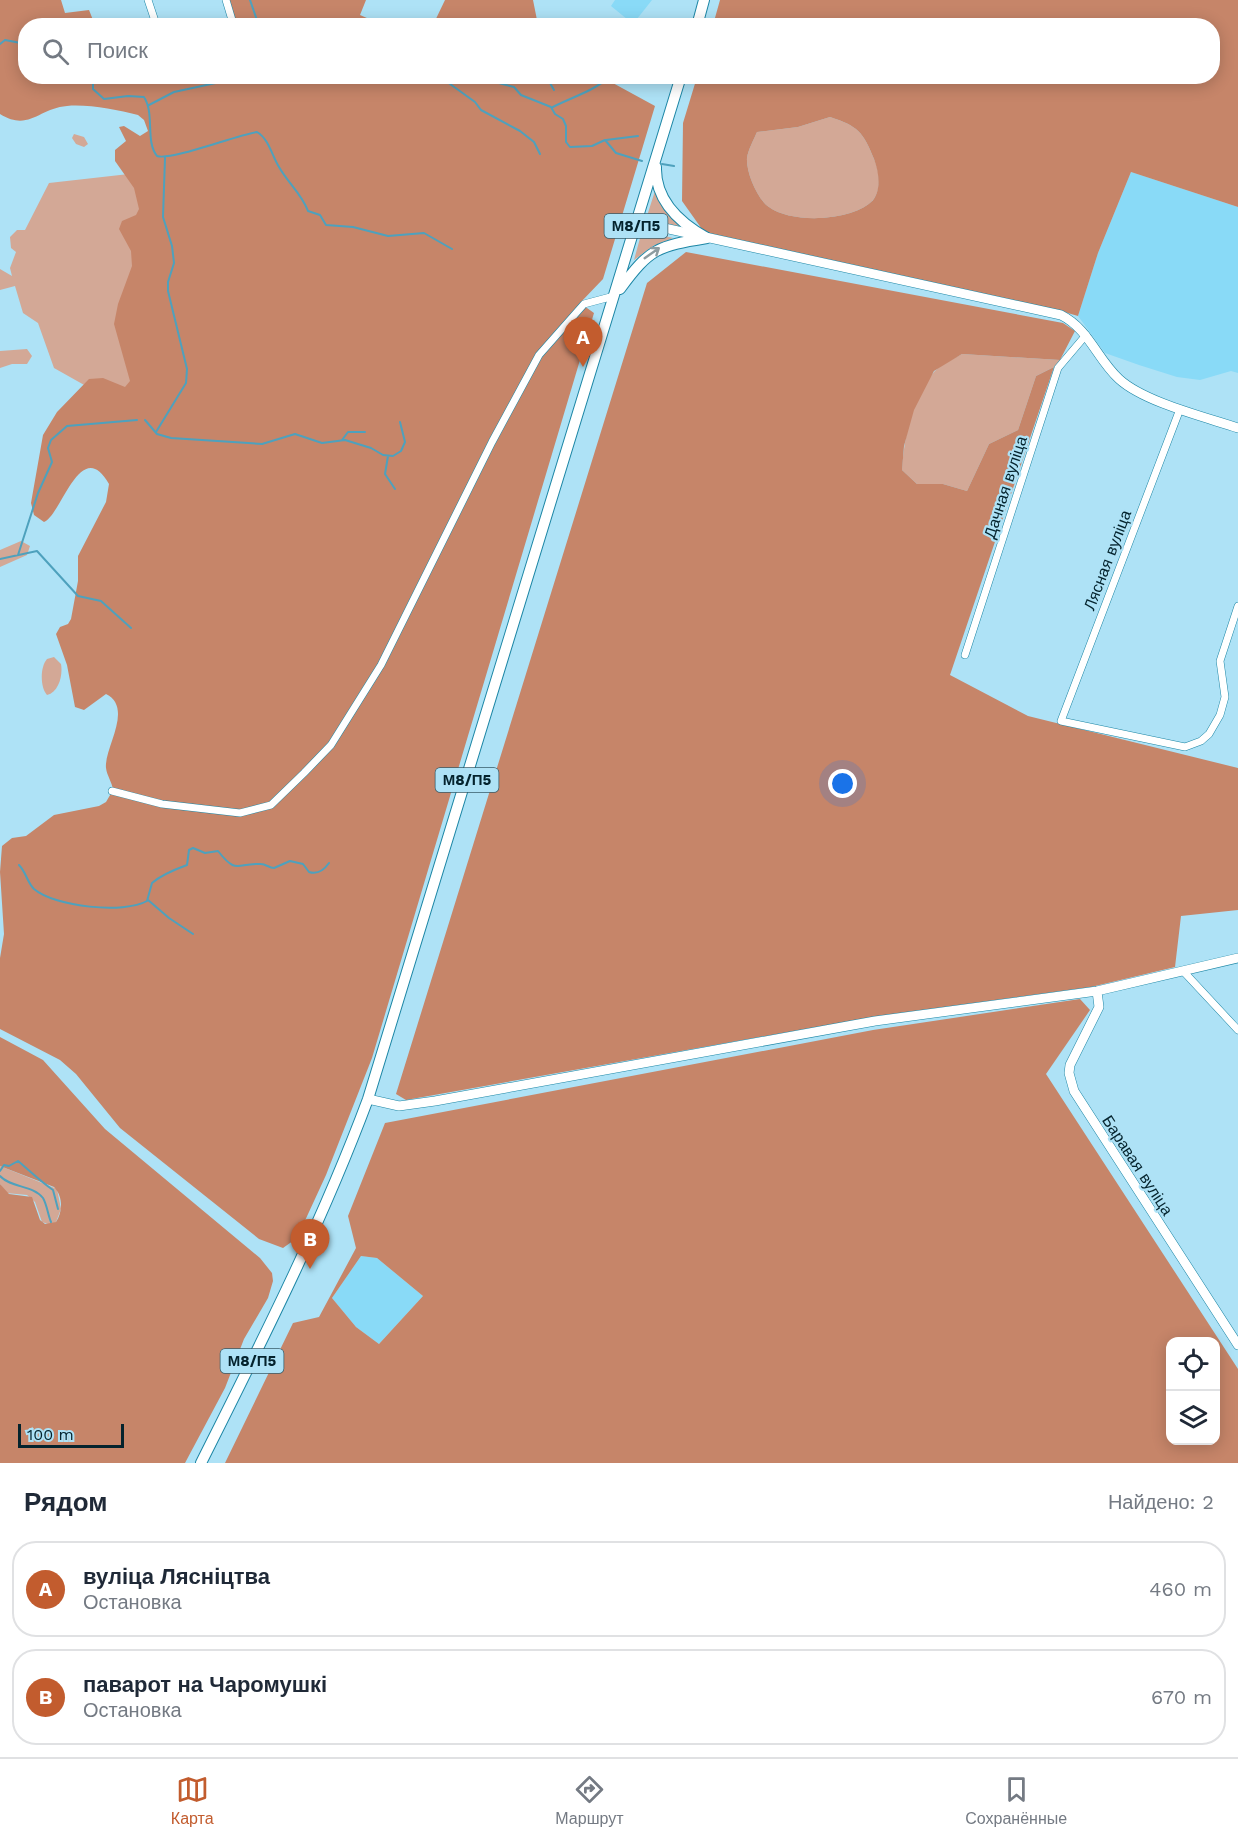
<!DOCTYPE html>
<html lang="ru">
<head>
<meta charset="utf-8">
<style>
  :root { --surface:#fff; --page:#f2f2f3; --text:#1f2937; --muted:#747a83; --line:#e0e1e3; --accent:#c25c2e }
  body { margin:0; font-family:"Work Sans",sans-serif; background:var(--page); color:var(--text) }
  .controls { position:absolute; right:18px; bottom:18px; display:grid; overflow:hidden; border-radius:12px; box-shadow:0 3px 15px #0003 }
  .controls button { width:54px; height:54px; display:grid; place-items:center; padding:0; border:0; border-bottom:2px solid var(--line); background:var(--surface); color:var(--text); font:30px sans-serif }
  .scale { position:absolute; left:18px; bottom:15px; width:106px; box-sizing:border-box; padding-left:6px; border:3px solid #04232d; border-top:0; font-size:16px; line-height:21px; white-space:nowrap; color:#04232d; -webkit-text-stroke:4px #aee2f6; paint-order:stroke }
  .you { position:absolute; left:843px; top:784px; width:21px; height:21px; margin:-15px; border:4px solid #fff; border-radius:50%; background:#1a73e8; box-shadow:0 0 0 9px #1a73e833 }
  .badge { display:grid; place-items:center; width:39px; height:39px; border-radius:50%; background:var(--accent); color:#fff; font-size:20px; font-weight:700 }
  .pin { position:absolute; translate:-50% -50px; filter:drop-shadow(0 2px 3px #0008) }
  .pin::after { content:''; position:absolute; top:32px; width:21px; height:18px; background:inherit; clip-path:polygon(0 0,100% 0,50% 100%) }
  .list { margin:0; padding:0; list-style:none }
  h2 { display:flex; justify-content:space-between; align-items:center; height:78px; margin:0; padding:0 24px; font-size:26px }
  h2 small { font-size:20px; font-weight:400; color:var(--muted) }
  .list li { display:grid; grid-template-columns:39px 1fr auto; gap:18px; align-items:center; box-sizing:border-box; height:96px; margin:0 12px 12px; padding:0 12px; border:2px solid var(--line); border-radius:24px }
  .list b { display:block; font-size:22px; white-space:nowrap }
  .list p { margin:0; font-size:20px; white-space:nowrap; color:var(--muted) }
  .list em { font-size:20px; font-style:normal; color:var(--muted) }
  .icon { flex:none; width:33px; height:33px; fill:none; stroke:currentColor; stroke-width:2; stroke-linecap:round; stroke-linejoin:round }
  .map { position:relative; flex:none; width:1238px; height:1463px; overflow:hidden }
  .search { position:absolute; background:var(--surface); box-shadow:0 3px 15px #0003; left:18px; right:18px; top:18px; height:66px; display:flex; align-items:center; gap:15px; box-sizing:border-box; padding:0 21px; border-radius:24px; color:var(--muted); font-size:22px }
  .sheet { height:294px; background:var(--surface) }
  nav { display:flex; justify-content:space-around; align-items:center; box-sizing:border-box; height:84px; border-top:2px solid var(--line); background:var(--surface); font-size:16px; color:var(--muted) }
  nav a { display:grid; justify-items:center; gap:3px }
  nav .on { color:var(--accent) }
  .map>svg:first-child { display:block }
</style>
</head>
<body>
<div class="map">
<svg width="1238" height="1463" viewBox="0 0 1238 1463">
  <rect width="100%" height="100%" fill="#aee2f6"/>
  <path fill="#89daf7" d="M 615,0 L 652,0 L 633,24 L 611,6 Z
    M 1131,172 L 1238,207 L 1238,373 L 1231,371 L 1200,380 L 1177,377 L 1139,365 L 1105,353 L 1078,316 L 1098,253 Z
    M 361,1256 L 377,1258 L 423,1296 L 379,1344 L 356,1327 L 332,1298 Z"/>
  <path fill="#d3a896" d="M 830,117 C 858,126 863,132 874,159 C 880,172 882,192 871,202 C 850,221 792,224 769,207 C 757,199 746,172 747,158 C 748,150 754,139 757,132 L 798,127 Z
    M 74,134 L 84,137 L 88,144 L 84,147 L 76,144 L 72,138 Z
    M 191,167 L 238,271 L 118,404 L 54,368 L 38,323 L 23,313 L 15,286 L 0,290 L 0,269 L 12,276 L 10,268 L 16,252 L 11,248 L 10,237 L 17,230 L 25,230 L 49,183 Z
    M 655,191 L 663,207 L 681,227 L 646,219 Z
    M 642,231 L 673,238 L 653,246 L 634,260 Z
    M 27,349 L 32,356 L 27,364 L 12,364 L 0,368 L 0,351 Z
    M 962,354 L 1060,360 L 1054,367 L 1036,376 L 1018,430 L 989,444 L 967,491 L 943,484 L 917,484 L 902,470 C 904,438 912,398 934,372 C 940,365 953,359 962,354 Z
    M 21,541 L 30,546 L 27,555 L 0,567 L 0,550 Z
    M 54,657 L 61,664 C 63,675 59,692 47,695 C 40,687 40,667 47,659 Z
    M 0,1166 L 57,1189 L 61,1209 L 56,1222 L 51,1225 L 42,1222 L 35,1202 L 27,1195 L 6,1193 L 0,1184 Z"/>
  <path fill="#c68569" fill-rule="evenodd" d="M 0,0 L 61,0 L 65,13 L 89,10 L 95,25 L 26,26 L 26,76 L 600,76 L 655,106 L 603,279 L 580,303 L 594,313 L 372,1058 L 326,1175 L 297,1238 L 283,1248 L 259,1239 L 120,1128 L 76,1074 L 60,1060 L 0,1029 L 0,958 L 4,934 L 0,872 L 2,846 L 12,838 L 26,836 L 54,815 L 99,806 L 106,802 L 113,790 C 112,782 107,776 106,768 C 104,748 134,708 106,694 L 84,710 L 75,707 L 67,665 L 56,634 L 60,627 L 68,624 L 71,619 L 78,581 L 78,556 L 106,502 L 109,484 C 81,434 61,516 44,522 L 34,515 L 31,503 L 43,435 L 57,412 L 89,379 L 103,378 L 125,387 L 130,381 L 114,324 L 118,304 L 132,266 L 131,251 L 119,229 L 122,221 L 136,215 L 139,209 L 134,188 L 115,161 L 115,150 L 126,141 L 119,127 L 124,126 L 140,136 L 148,131 L 144,120 L 138,115 C 117,110 88,104 67,106 C 39,108 29,132 0,114 Z
    M 229,0 L 366,0 L 360,15 L 383,25 L 230,25 L 236,23 Z
    M 445,0 L 533,0 L 538,25 L 433,25 Z
    M 720,0 L 1238,0 L 1238,207 L 1131,172 L 1098,253 L 1078,316 L 1054,309 L 704,232 L 682,201 L 683,123 L 697,77 L 1212,76 L 1212,26 L 713,25 ZM 830,117 C 858,126 863,132 874,159 C 879,172 882,192 871,202 C 850,221 792,224 769,207 C 757,199 746,172 747,158 C 748,150 754,139 757,132 L 798,127 Z
    M 686,252 L 1063,323 L 1075,331 L 1060,360 L 962,354 L 934,371 L 914,410 L 904,446 L 902,470 L 917,484 L 943,484 L 967,491 L 989,444 L 1018,430 L 1036,376 L 1054,367 L 950,675 L 1028,716 L 1238,768 L 1238,910 L 1181,916 L 1175,967 L 1091,987 L 878,1016 L 406,1100 L 396,1094 L 647,283 Z
    M 1080,999 L 1090,1010 L 1046,1074 L 1238,1369 L 1238,1463 L 225,1463 L 293,1323 L 319,1317 L 356,1248 L 348,1216 L 385,1123 L 873,1030 ZM 361,1256 L 377,1258 L 423,1296 L 379,1344 L 356,1327 L 332,1298 ZM 1170,1342 L 1216,1342 L 1216,1440 L 1170,1440 Z
    M 0,1037 L 43,1060 L 105,1129 L 260,1258 L 272,1273 L 273,1281 L 268,1298 L 244,1339 L 225,1388 L 185,1463 L 0,1463 L 0,1184 L 9,1194 L 32,1197 L 40,1220 L 45,1224 L 56,1222 C 63,1212 63,1196 54,1187 L 0,1166 Z"/>
  <g fill="none" stroke-linecap="round" stroke-linejoin="round">
    <path stroke="#4ea1bd" stroke-width="2" d="M 250,0 L 259,26
      M 533,19 L 533,21 L 540,26
      M 0,44 L 5,40 L 26,44
      M 93,76 L 93,89 L 104,99 L 128,96 L 144,97 C 155,114 145,141 157,156 C 171,161 236,135 257,132 C 269,139 272,156 279,167 C 288,183 302,194 308,211 L 320,215 L 326,225 L 353,227 L 388,236 L 424,233 L 452,249
      M 439,76 L 475,102 L 481,110 L 520,131 L 534,142 L 540,154
      M 440,76 L 452,80 L 491,81 L 514,87 L 521,95 L 551,107 L 555,114 L 563,119 L 566,126 L 566,142 L 570,147 L 592,146 L 605,140 L 616,153 L 642,161
      M 512,76 L 516,81 L 526,76
      M 546,76 L 554,90
      M 493,81 L 501,76
      M 149,105 L 174,92 L 225,81 L 239,81 L 247,76
      M 553,107 C 568,99 598,89 607,78
      M 606,140 L 638,136
      M 662,164 L 674,166
      M 145,420 L 157,434 L 171,438 L 262,444 L 295,434 L 322,443 L 345,440 L 371,448 L 383,455 L 393,456 L 401,451 L 405,442 L 400,422
      M 156,432 L 186,383 L 187,369 L 168,291 L 168,282 L 174,263 L 172,246 L 163,217 L 165,158
      M 342,440 L 348,432 L 365,432
      M 388,456 L 385,474 L 395,489
      M 18,555 L 38,493 L 52,462 L 48,448 L 51,440 L 67,426 L 137,420
      M 0,559 L 37,551 L 78,596 L 101,601 L 131,628
      M 19,865 C 26,872 27,882 34,889 C 55,907 124,914 147,901 L 152,883 C 160,876 176,869 187,865 L 189,850 L 193,848 L 205,853 L 218,851 C 237,875 236,863 261,864 C 266,864 269,868 274,868 L 290,861 L 303,864 L 309,872 C 318,875 324,870 329,863
      M 148,900 L 169,918 L 193,934
      M 0,1171 L 4,1165 L 9,1166 L 18,1161 C 30,1171 40,1181 53,1190 L 58,1209
      M 0,1176 C 11,1188 33,1185 43,1198 C 47,1205 48,1215 51,1222"/>
    <defs>
      <path id="street" d="M 148,0 L 156,24
        M 226,0 L 232,20
        M 1180,409 L 1061,721 L 1185,747 L 1201,741 L 1209,734 L 1220,715 L 1225,697 L 1220,661 L 1238,606
        M 965,655 L 1058,368 L 1086,335
        M 112,791 L 162,804 L 240,813 L 271,805 L 304,773 L 331,745 L 381,665 L 492,442 L 539,355 L 584,304 L 614,296
        M 1184,972 L 1238,1030"/>
      <path id="secondary" d="M 637,222 L 1061,315 C 1089,329 1097,359 1119,379 C 1144,402 1205,417 1238,428
        M 1097,991 L 1099,1007 L 1070,1065 L 1069,1073 L 1074,1091 L 1238,1345
        M 368,1099 L 399,1106 L 435,1101 L 875,1021 L 1097,991 L 1238,958"/>
      <path id="primary" d="M 697,26 L 704,0
        M 656,167 C 655,201 680,223 707,238
        M 620,289 C 650,248 658,246 707,238
        M 201,1463 C 261,1343 321,1225 368,1099 L 681,76"/>
    </defs>
    <use href="#street" stroke="#1c86a5" stroke-width="8"/>
    <use href="#secondary" stroke="#1c86a5" stroke-width="10"/>
    <use href="#primary" stroke="#1c86a5" stroke-width="12"/>
    <use href="#street" stroke="#fff" stroke-width="7"/>
    <use href="#secondary" stroke="#fff" stroke-width="9"/>
    <use href="#primary" stroke="#fff" stroke-width="10"/>
  </g>
  <defs><path id="oneway-shaft" d="M-6 0H5M1.5-3L5.5 0L1.5 3" fill="none" stroke-width="1.6" stroke-linecap="round" stroke-linejoin="round" transform="scale(1.5)"/></defs>
  <use stroke="#8e9ca0" href="#oneway-shaft" transform="translate(652 253) rotate(-35)"/>
  <g text-anchor="middle" stroke-width="4.5" stroke-linejoin="round" paint-order="stroke">
    <g fill="#aee2f6" stroke="#375c69" stroke-width="1.5">
      <rect x="604.5" y="214" width="63" height="24" rx="4.5"/>
      <rect x="435.5" y="768" width="63" height="24" rx="4.5"/>
      <rect x="220.5" y="1349" width="63" height="24" rx="4.5"/>
    </g>
    <g font-size="15" font-weight="bold" fill="#04232d">
      <text x="636" y="231">М8/П5</text>
      <text x="467" y="785">М8/П5</text>
      <text x="252" y="1366">М8/П5</text>
    </g>
    <g font-size="16" fill="#04232d" stroke="#aee2f6">
      <text transform="translate(1005 487) rotate(-72)" y="6">Дачная вуліца</text>
      <text transform="translate(1107 560) rotate(-69)" y="6">Лясная вуліца</text>
      <text transform="translate(1138 1165) rotate(57)" y="6">Баравая вуліца</text>
    </g>
  </g>
</svg>
<div class="controls">
<button><svg class="icon" aria-label="locate" viewBox="0 0 24 24"><circle cx="12" cy="12" r="6"/><path d="M12 2v4M12 18v4M2 12h4M18 12h4"/></svg></button>
<button><svg class="icon" aria-label="layers" viewBox="0 0 24 24"><path d="M12 4l9 5-9 5-9-5zM3 14l9 5 9-5"/></svg></button>
</div>
<div class="scale">100 m</div>
<div class="you"></div>
<div class="pin badge" style="left:583px;top:367px">A</div>
<div class="pin badge" style="left:310px;top:1269px">B</div>
<div class="search"><svg class="icon" aria-label="search" viewBox="0 0 24 24"><circle cx="10" cy="10" r="6"/><path d="M15 15l6 6"/></svg>Поиск</div>
</div>
<section class="sheet">
<h2>Рядом<small>Найдено: 2</small></h2>
<ul class="list">
<li><span class="badge">A</span><div><b>вуліца Лясніцтва</b><p>Остановка</p></div><em>460 m</em></li>
<li><span class="badge">B</span><div><b>паварот на Чаромушкі</b><p>Остановка</p></div><em>670 m</em></li>
</ul>
</section>
<nav>
<a class="on"><svg class="icon" aria-label="map" viewBox="0 0 24 24"><path d="M3 6l6-2 6 2 6-2v14l-6 2-6-2-6 2zM9 4v14M15 6v14"/></svg>Карта</a>
<a><svg class="icon" aria-label="directions" viewBox="0 0 24 24"><path d="M12 3l9 9-9 9-9-9zM9 14v-3h6M13 9l2 2-2 2"/></svg>Маршрут</a>
<a><svg class="icon" aria-label="saved" viewBox="0 0 24 24"><path d="M7 4h10v16l-5-4-5 4z"/></svg>Сохранённые</a>
</nav>
</body>
</html>
